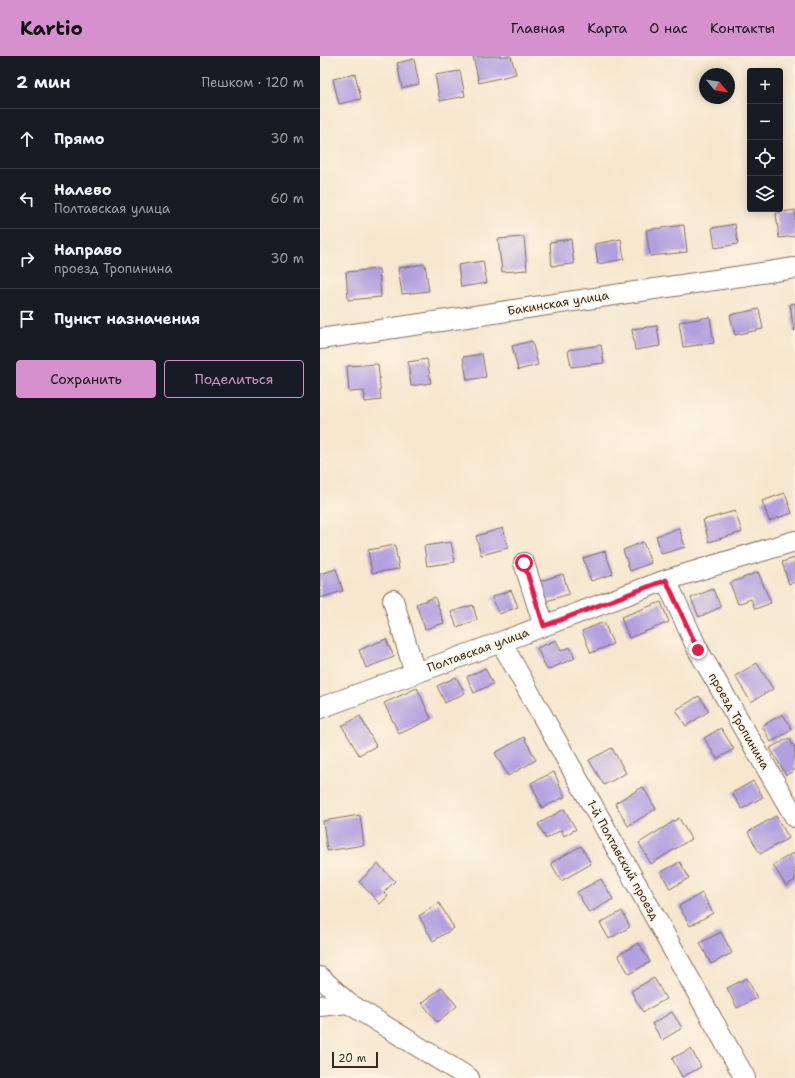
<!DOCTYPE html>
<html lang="ru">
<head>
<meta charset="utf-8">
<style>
  :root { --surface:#171b24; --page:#242831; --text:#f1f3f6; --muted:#9ea1a6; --line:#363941; --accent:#d690ce }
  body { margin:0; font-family:"Shantell Sans",sans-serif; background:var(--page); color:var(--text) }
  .controls { position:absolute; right:12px; top:12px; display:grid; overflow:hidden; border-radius:4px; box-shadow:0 2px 10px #0003 }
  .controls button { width:36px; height:36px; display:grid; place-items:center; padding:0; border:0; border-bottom:1px solid var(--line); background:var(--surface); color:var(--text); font:20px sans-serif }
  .compass { position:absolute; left:379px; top:12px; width:36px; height:36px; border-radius:50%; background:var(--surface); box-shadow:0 2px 10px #0003; rotate:120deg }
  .scale { position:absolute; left:12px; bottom:10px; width:46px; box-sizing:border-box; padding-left:4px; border:2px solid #3b2a1e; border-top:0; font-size:11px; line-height:14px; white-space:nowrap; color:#3b2a1e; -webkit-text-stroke:3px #fcf5e5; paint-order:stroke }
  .stop { position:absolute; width:12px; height:12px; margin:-9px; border:3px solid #e11d48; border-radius:50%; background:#fff }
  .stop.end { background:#e11d48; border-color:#fff; box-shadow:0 1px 4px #0008 }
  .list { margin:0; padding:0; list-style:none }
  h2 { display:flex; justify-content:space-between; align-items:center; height:52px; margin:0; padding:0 16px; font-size:17px }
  h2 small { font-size:13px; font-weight:400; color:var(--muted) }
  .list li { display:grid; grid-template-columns:26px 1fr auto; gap:12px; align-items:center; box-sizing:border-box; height:60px; padding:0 16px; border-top:1px solid var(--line) }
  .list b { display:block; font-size:15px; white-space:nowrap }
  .list p { margin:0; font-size:13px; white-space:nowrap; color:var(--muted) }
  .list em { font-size:13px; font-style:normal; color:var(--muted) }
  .actions { display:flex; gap:8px; padding:12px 16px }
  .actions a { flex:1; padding:9px 0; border:1px solid var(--accent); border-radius:4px; text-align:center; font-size:14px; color:var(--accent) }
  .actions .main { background:var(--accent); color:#111 }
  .icon { flex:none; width:22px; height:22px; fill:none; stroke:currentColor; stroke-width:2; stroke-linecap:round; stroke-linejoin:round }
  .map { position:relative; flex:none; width:475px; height:1022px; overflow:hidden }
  header { display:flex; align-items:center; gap:24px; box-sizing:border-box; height:56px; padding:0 20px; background:var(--accent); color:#111 }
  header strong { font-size:19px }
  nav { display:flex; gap:22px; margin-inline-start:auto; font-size:14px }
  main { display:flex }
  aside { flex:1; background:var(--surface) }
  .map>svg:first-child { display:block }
</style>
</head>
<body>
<header>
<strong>Kartio</strong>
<nav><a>Главная</a><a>Карта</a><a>О нас</a><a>Контакты</a></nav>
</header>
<main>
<aside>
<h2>2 мин<small>Пешком · 120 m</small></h2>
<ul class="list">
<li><svg class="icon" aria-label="ahead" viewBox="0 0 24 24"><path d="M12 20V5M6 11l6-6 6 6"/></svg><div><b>Прямо</b></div><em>30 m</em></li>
<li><svg class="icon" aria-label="left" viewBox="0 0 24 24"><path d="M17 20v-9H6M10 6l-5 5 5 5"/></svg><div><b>Налево</b><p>Полтавская улица</p></div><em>60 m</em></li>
<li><svg class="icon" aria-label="right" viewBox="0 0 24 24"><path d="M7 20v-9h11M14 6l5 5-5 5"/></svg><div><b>Направо</b><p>проезд Тропинина</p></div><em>30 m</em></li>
<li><svg class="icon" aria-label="arrive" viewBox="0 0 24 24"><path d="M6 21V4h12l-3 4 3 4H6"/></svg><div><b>Пункт назначения</b></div></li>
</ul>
<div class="actions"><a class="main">Сохранить</a><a>Поделиться</a></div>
</aside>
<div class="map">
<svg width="475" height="1022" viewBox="0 0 475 1022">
  <rect width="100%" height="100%" fill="#fcf5e5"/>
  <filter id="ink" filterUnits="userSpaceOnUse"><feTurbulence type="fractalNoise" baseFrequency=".025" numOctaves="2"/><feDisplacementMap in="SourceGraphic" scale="8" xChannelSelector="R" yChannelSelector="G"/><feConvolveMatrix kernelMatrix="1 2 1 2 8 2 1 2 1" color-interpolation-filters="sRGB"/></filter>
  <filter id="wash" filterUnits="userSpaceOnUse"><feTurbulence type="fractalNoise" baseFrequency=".012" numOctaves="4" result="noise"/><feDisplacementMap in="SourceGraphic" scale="16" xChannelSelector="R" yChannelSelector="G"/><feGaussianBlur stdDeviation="0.9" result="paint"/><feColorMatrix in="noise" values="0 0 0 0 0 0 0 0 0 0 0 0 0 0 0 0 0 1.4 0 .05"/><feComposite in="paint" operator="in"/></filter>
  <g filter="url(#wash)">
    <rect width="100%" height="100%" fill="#f7e7cf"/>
    <g id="blocks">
      <path fill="#b19fdf" d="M 153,0 L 191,0 L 196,18 L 159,27 Z
        M 94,3 L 99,28 L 82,32 L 77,7 Z
        M 140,15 L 145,40 L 120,45 L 115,19 Z
        M 35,18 L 41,43 L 19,48 L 13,23 Z
        M 475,154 L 475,180 L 459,182 L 456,157 Z
        M 415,168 L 418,188 L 395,192 L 392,172 Z
        M 364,169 L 367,196 L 330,200 L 326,174 Z
        M 204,181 L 207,214 L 182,216 L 178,183 Z
        M 251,183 L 254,208 L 232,210 L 230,186 Z
        M 301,183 L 304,203 L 278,208 L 275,188 Z
        M 163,205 L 167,227 L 141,231 L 138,209 Z
        M 105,208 L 109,235 L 82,238 L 78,212 Z
        M 59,213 L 61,241 L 28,244 L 26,216 Z
        M 475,247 L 475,275 L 474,275 L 470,248 Z
        M 439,253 L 443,273 L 415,279 L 410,259 Z
        M 390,261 L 394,287 L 363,291 L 359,266 Z
        M 337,270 L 340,290 L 315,294 L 312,273 Z
        M 212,285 L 218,309 L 198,314 L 192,290 Z
        M 281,289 L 284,307 L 251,311 L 248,294 Z
        M 162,298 L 166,321 L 147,324 L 143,301 Z
        M 107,303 L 111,327 L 91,330 L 88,306 Z
        M 58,308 L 61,344 L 45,346 L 44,335 L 29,336 L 27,310 Z
        M 465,437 L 472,457 L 449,465 L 442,445 Z
        M 415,455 L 422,476 L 389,486 L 383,464 Z
        M 183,472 L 188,492 L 161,499 L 156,480 Z
        M 359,472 L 365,491 L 342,498 L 336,480 Z
        M 131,486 L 135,506 L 107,510 L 104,490 Z
        M 323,486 L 331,507 L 310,515 L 303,494 Z
        M 75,489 L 79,513 L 52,517 L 48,494 Z
        M 285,495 L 293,518 L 271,525 L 263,502 Z
        M 475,502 L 475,526 L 469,528 L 462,506 Z
        M 16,513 L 23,535 L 0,542 L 0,518 Z
        M 438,516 L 451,547 L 435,553 L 431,543 L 418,548 L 410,527 Z
        M 243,518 L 249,538 L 223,546 L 217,526 Z
        M 393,533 L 401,551 L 379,561 L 371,542 Z
        M 191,534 L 198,551 L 179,558 L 172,541 Z
        M 115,541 L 124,567 L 105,573 L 96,548 Z
        M 341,546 L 349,566 L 309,582 L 301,561 Z
        M 153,549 L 157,564 L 137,571 L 131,556 Z
        M 284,566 L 293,588 L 271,597 L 262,575 Z
        M 66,583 L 74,601 L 46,612 L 39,594 Z
        M 236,584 L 241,595 L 250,591 L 255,602 L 227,614 L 217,592 Z
        M 437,607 L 453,633 L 431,646 L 415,620 Z
        M 165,612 L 173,628 L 154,637 L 147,621 Z
        M 136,621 L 145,637 L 125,647 L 117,630 Z
        M 97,632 L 111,663 L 79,678 L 64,647 Z
        M 379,640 L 389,655 L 366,670 L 356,654 Z
        M 463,658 L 472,674 L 451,686 L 442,670 Z
        M 40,660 L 56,690 L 39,699 L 22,670 Z
        M 401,672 L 414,693 L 397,703 L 384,682 Z
        M 204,681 L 216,704 L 188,720 L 175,697 Z
        M 469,682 L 474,691 L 475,690 L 475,714 L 466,719 L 450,692 Z
        M 292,692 L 306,717 L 284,729 L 269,704 Z
        M 234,716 L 245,741 L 222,752 L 211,727 Z
        M 433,725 L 443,741 L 422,753 L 412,737 Z
        M 323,731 L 336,753 L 308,770 L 295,747 Z
        M 244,753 L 256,773 L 244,780 L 241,774 L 226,783 L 218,768 Z
        M 40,759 L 44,789 L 7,795 L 3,765 Z
        M 456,760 L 469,782 L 440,798 L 428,776 Z
        M 359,762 L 371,783 L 331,808 L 319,787 Z
        M 261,790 L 271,808 L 241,825 L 231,807 Z
        M 473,797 L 475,800 L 475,824 L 466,830 L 453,809 Z
        M 360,806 L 369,822 L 350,833 L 341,816 Z
        M 58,808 L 75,825 L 64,836 L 68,840 L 60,848 L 39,826 Z
        M 281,823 L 293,843 L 269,857 L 257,836 Z
        M 382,837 L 393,857 L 370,870 L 359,850 Z
        M 119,847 L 134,872 L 113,885 L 99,860 Z
        M 302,855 L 310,871 L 289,883 L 280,867 Z
        M 401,876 L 412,897 L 391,908 L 380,887 Z
        M 319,887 L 330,906 L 309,918 L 298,899 Z
        M 334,922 L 346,943 L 323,956 L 311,935 Z
        M 427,922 L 437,942 L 417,952 L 407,932 Z
        M 122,931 L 137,950 L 117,966 L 102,947 Z
        M 352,956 L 362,972 L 342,984 L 332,968 Z
        M 371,993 L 381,1011 L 362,1021 L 352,1002 Z"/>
    </g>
  </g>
  <g filter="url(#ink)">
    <use href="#blocks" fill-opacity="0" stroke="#7d6c5c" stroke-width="1"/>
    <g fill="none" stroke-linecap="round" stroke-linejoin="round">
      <defs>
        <path id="minor" d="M 0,283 L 475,212
          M 204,507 L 224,570
          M 346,524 L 378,594 L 475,761
          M 73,544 L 95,617
          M 181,586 L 425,1022
          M 0,652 L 181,586 L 346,524 L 475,485
          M 0,921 L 28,947 L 149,1022
          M 0,950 L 28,947"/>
      </defs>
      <use href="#minor" stroke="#7d6c5c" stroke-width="22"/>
      <use href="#minor" stroke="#fff" stroke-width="20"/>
    </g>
  </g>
  <g fill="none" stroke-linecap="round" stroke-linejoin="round" filter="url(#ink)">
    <path stroke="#e11d48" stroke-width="5" d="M 204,507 L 224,570 L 346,524 L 378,594"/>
  </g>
  <g text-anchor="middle" stroke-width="3" stroke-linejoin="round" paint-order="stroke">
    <g font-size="12" fill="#3b2a1e" stroke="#fcf5e5">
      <text transform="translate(238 247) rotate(-9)" y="4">Бакинская улица</text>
      <text transform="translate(158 594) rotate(-20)" y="4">Полтавская улица</text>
      <text transform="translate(419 665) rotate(60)" y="4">проезд Тропинина</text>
      <text transform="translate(303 804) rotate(61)" y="4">1-й Полтавский проезд</text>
    </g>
  </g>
</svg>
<div class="controls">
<button>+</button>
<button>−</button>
<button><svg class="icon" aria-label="locate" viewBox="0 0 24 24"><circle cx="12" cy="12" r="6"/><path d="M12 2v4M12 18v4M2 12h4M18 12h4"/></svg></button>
<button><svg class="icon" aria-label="layers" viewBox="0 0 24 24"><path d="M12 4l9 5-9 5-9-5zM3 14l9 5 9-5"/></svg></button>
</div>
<svg class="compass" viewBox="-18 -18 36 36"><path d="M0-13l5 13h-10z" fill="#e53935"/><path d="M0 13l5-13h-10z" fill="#9ea1a6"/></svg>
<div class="scale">20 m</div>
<div class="stop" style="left:204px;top:507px"></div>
<div class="stop end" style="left:378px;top:594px"></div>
</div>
</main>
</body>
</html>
